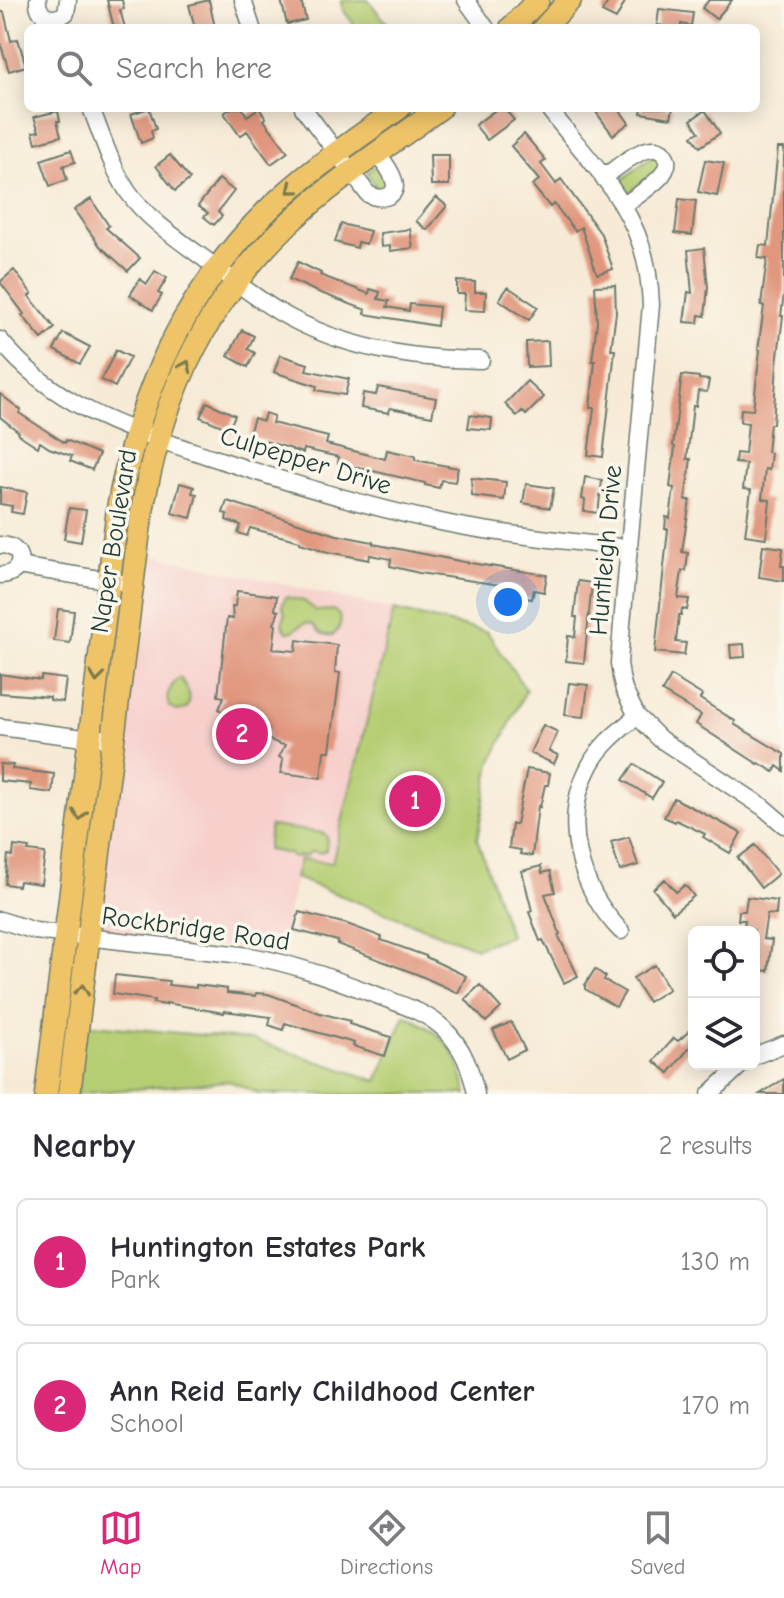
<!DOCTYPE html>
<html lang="en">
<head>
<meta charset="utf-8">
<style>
  :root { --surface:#fff; --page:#f7f7f7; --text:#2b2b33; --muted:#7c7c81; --line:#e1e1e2; --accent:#db2777 }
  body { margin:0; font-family:"Comic Neue",sans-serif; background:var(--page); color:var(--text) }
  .controls { position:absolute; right:24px; bottom:24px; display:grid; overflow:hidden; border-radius:12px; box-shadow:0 4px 20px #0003 }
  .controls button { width:72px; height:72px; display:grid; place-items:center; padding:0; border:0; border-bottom:2px solid var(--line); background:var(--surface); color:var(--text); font:40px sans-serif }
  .you { position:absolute; left:508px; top:602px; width:28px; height:28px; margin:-20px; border:6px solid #fff; border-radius:50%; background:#1a73e8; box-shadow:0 0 0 12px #1a73e833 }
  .badge { display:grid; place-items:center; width:52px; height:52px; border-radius:50%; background:var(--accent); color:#fff; font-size:26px; font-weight:700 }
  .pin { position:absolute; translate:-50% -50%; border:4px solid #fff; box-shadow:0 2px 8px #0006 }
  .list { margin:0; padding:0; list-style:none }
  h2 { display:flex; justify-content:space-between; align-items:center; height:104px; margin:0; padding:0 32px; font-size:34px }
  h2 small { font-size:26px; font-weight:400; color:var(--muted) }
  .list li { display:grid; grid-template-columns:52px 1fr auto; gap:24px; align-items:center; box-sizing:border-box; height:128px; margin:0 16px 16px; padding:0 16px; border:2px solid var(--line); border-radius:12px }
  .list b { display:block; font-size:30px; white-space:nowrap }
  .list p { margin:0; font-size:26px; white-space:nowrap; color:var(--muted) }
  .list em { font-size:26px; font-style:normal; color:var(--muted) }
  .icon { flex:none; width:44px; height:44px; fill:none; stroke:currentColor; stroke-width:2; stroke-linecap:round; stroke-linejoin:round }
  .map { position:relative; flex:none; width:784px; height:1094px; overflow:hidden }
  .search { position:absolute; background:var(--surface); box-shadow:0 4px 20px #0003; left:24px; right:24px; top:24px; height:88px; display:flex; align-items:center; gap:20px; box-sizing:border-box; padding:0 28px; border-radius:12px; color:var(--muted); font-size:30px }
  .sheet { height:392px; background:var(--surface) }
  nav { display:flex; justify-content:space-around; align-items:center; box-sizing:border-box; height:112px; border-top:2px solid var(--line); background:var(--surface); font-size:22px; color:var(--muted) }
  nav a { display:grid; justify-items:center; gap:4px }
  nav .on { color:var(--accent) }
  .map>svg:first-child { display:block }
</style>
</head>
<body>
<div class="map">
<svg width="784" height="1094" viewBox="0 0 784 1094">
  <rect width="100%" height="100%" fill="#fbf7ec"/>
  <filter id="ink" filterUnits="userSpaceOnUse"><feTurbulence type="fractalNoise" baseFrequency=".0125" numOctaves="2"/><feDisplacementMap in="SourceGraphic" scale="16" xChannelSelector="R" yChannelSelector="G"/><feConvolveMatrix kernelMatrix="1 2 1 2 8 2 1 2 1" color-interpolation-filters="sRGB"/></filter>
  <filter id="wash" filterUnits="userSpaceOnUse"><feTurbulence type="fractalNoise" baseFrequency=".006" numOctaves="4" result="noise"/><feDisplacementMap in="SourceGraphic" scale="32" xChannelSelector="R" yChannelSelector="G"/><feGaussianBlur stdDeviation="1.8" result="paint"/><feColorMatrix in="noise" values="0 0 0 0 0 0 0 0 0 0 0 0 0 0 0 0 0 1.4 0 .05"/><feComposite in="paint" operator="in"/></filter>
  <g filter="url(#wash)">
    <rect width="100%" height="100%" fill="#f7ebd7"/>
    <path fill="#f7d0cc" d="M 143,552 L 394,610 L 332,864 L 300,859 L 279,955 L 96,930 Z"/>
    <path fill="#b6ce73" stroke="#6a8654" stroke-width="2" d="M 342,0 L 368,0 L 391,28 L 357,28 L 343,10 Z
      M 653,156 L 661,160 L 660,169 L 630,192 L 625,191 L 621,185 L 624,178 Z
      M 375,166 L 378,167 L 388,181 L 386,190 L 377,189 L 367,173 Z
      M 286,597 L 304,601 L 317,611 L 333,610 C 344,617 342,627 333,635 C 323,636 319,633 314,625 C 298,618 300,633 287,632 L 282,625 L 285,614 L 282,605 Z
      M 394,610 L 487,632 L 526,690 L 491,763 L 477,839 L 510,936 L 476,948 L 295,878 L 300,859 L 332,863 Z
      M 180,678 C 187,687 194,699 186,709 L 177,711 L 170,707 C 163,696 171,688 177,679 Z
      M 270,826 L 323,833 L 327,837 L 326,850 L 320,853 L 312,851 L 306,856 L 299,856 L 295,858 L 291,857 L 290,854 L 267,850 Z
      M 405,1015 C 446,1035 457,1049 467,1094 L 260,1094 L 229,1081 L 75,1094 L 84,1024 L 254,1040 L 377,1081 Z"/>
    <g id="blocks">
      <path fill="#e1977e" d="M 107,0 L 122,0 L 124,9 L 120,10 L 125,28 L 114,28 Z
        M 209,0 L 215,28 L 195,28 L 189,5 Z
        M 281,0 L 301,0 L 306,20 L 287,24 Z
        M 609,0 L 626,0 L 616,19 L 602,12 Z
        M 709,0 L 732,0 L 716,19 L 702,8 Z
        M 659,9 L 693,13 L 691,26 L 681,24 L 681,28 L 678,28 L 657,25 Z
        M 0,12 L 4,12 L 11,41 L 18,39 L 26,66 L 9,71 L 0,42 Z
        M 149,108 L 156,129 L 151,131 L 153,138 L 141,143 L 131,114 Z
        M 232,108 L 242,108 L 247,116 L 259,108 L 266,118 L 264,120 L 288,152 L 271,164 L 247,131 L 240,136 L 224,113 Z
        M 498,108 L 504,108 L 514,120 L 487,140 L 475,125 Z
        M 593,108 L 618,108 L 629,123 L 613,135 Z
        M 642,108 L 673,108 L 671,118 L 641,113 Z
        M 705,110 L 720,133 L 700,147 L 692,136 L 699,132 L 691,120 Z
        M 58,111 L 60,121 L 57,121 L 61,136 L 36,143 L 33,132 L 39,131 L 34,117 Z
        M 524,134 L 546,160 L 541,164 L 556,184 L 561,179 L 601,234 L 613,269 L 597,274 L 581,227 L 575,231 L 554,204 L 550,207 L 532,185 L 539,180 L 511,146 Z
        M 778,148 L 784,148 L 784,294 L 781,316 L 783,316 L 777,364 L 773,424 L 770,424 L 767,452 L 771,453 L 769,470 L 765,469 L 762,499 L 770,500 L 766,538 L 745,535 L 751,490 L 743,489 L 746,464 L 735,463 L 736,453 L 745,454 L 748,423 L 740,422 L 741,409 L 753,410 L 760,350 L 758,350 L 764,306 L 761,305 L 767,259 L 758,258 L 760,245 L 768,246 Z
        M 71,150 L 75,162 L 63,166 L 67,180 L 50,186 L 41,160 Z
        M 170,155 L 190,179 L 175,191 L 156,166 Z
        M 430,155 L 449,155 L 449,185 L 431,185 Z
        M 705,160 L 724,163 L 717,196 L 698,192 Z
        M 219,179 L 234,191 L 218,212 L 222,216 L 214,225 L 204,217 L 208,213 L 198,206 Z
        M 436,197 L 447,206 L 427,230 L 416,221 Z
        M 91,199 L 109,226 L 106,228 L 140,258 L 128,271 L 100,246 L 74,210 Z
        M 679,199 L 696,201 L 692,235 L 675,233 Z
        M 341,224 L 370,231 L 366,244 L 358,242 L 357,248 L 335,242 Z
        M 410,229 L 413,248 L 390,251 L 390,246 L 381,247 L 380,233 Z
        M 704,248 L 708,287 L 705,316 L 699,315 L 698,323 L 684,322 L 688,292 L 692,293 L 688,250 Z
        M 298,262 L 321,273 L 320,275 L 369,294 L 370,289 L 380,292 L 378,299 L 389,301 L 387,307 L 409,311 L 410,304 L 439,307 L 437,326 L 365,314 L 366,310 L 313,290 L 289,279 Z
        M 14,270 L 32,294 L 29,296 L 55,328 L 42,339 L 22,315 L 24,314 L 0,282 Z
        M 155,271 L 167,278 L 158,293 L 162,295 L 153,310 L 130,295 L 140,279 L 147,284 Z
        M 457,281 L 475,282 L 475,292 L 486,292 L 485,311 L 464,310 L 465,294 L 457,294 Z
        M 615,285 L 616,313 L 611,350 L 615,350 L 603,457 L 588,455 L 594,408 L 590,408 L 595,361 L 592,361 L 597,322 L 595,286 Z
        M 508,287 L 538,307 L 529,320 L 499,300 Z
        M 242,330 L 254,336 L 248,349 L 255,353 L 248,367 L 228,356 Z
        M 63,333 L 90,347 L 80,364 L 54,350 Z
        M 548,341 L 549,366 L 527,367 L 526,342 Z
        M 116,350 L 130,357 L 115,387 L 101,380 Z
        M 280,355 L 308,364 L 306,370 L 349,379 L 345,395 L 316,390 L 317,386 L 274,372 Z
        M 682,375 L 699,377 L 699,379 L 709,380 L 707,392 L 698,391 L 696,406 L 693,406 L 687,459 L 691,459 L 685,500 L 690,500 L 682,552 L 688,553 L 686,571 L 682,571 L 678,598 L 689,599 L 687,610 L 682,609 L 681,615 L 679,615 L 676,642 L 686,643 L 684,655 L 655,652 L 668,529 L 665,529 L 666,517 L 670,518 L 674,488 L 670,487 L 675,447 L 673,446 Z
        M 527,381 L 544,397 L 526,415 L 522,411 L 517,416 L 505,404 Z
        M 378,387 L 436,398 L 432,416 L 390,408 L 389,413 L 361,408 L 363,393 L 376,395 Z
        M 0,394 L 21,410 L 19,413 L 65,443 L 66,440 L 99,454 L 92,470 L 70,461 L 72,456 L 49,448 L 40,442 L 38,447 L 18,434 L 19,432 L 0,417 Z
        M 207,402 L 235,415 L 229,429 L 200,417 Z
        M 265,413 L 274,416 L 272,423 L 328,437 L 326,444 L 385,459 L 387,450 L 415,456 L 415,460 L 458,468 L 455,482 L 441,480 L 439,488 L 425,485 L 425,483 L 338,463 L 339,457 L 304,449 L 303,453 L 292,450 L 292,449 L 248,436 L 254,418 L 263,421 Z
        M 470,415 L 492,418 L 491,430 L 468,428 Z
        M 585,477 L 602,480 L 598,513 L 584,511 L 585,500 L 582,499 Z
        M 471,478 L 506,482 L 504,500 L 472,496 Z
        M 180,483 L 194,487 L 192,493 L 197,494 L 191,518 L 172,513 Z
        M 526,484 L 554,488 L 550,508 L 523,503 Z
        M 0,487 L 27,492 L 23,514 L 11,512 L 12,506 L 0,504 Z
        M 227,501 L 337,535 L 373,542 L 373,544 L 464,562 L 547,575 L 544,592 L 534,590 L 532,599 L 519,597 L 520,588 L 419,573 L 390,566 L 391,559 L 370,555 L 369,560 L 319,550 L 320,549 L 300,543 L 300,541 L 250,528 L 247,536 L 238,533 L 241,525 L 226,520 L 227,514 L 223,513 Z
        M 69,508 L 86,510 L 81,542 L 64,539 Z
        M 763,545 L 783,548 L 781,566 L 784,566 L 784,581 L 759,577 Z
        M 578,581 L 592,583 L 584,663 L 566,661 L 568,636 L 575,637 L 577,617 L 574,617 Z
        M 237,591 L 277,596 L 275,610 L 279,611 L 274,624 L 276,625 L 273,649 L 296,651 L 297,640 L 337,645 L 335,672 L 340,673 L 330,751 L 324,751 L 321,778 L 281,773 L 283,759 L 279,757 L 285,745 L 279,744 L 268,739 L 269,730 L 221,724 L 222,711 L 219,709 L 224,697 L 218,696 L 227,618 L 233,619 L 232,607 L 235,606 Z
        M 58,609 L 74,611 L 70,643 L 54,641 Z
        M 744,644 L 745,657 L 731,658 L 730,645 Z
        M 0,674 L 41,680 L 41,676 L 66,679 L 63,702 L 50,700 L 50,697 L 0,693 Z
        M 671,676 L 702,695 L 700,699 L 735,721 L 734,724 L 784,754 L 784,771 L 777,766 L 774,772 L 759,763 L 758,764 L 696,724 L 701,715 L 662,692 Z
        M 569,683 L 588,685 L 584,717 L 565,715 Z
        M 543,725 L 558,732 L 549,751 L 558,755 L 554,764 L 530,753 Z
        M 0,764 L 13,765 L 12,769 L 54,774 L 52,793 L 30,790 L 31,784 L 0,781 Z
        M 634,764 L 662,782 L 652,798 L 623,780 Z
        M 527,769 L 550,773 L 548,785 L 545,785 L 540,807 L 538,806 L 532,856 L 520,854 L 521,850 L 509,848 L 512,824 L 516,824 Z
        M 674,798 L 741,833 L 730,853 L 703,837 L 705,834 L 676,820 L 675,822 L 664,817 Z
        M 629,837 L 638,865 L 620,871 L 611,842 Z
        M 755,845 L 778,874 L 761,888 L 738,858 Z
        M 14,846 L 29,848 L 28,851 L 45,853 L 41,884 L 19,881 L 18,886 L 5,884 L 8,855 L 13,856 Z
        M 541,866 L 542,873 L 550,871 L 555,892 L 545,894 L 560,934 L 558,935 L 578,976 L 564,983 L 543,940 L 540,941 L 529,912 L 532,911 L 522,871 Z
        M 665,879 L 676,892 L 685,885 L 694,896 L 673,913 L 653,889 Z
        M 747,897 L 777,901 L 776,915 L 767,914 L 763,939 L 772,940 L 768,971 L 754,969 L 754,930 L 744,928 L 745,920 L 738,920 L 739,911 L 745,911 Z
        M 299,912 L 347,924 L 382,937 L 381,940 L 426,956 L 426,957 L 466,976 L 458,993 L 419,975 L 337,944 L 338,941 L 294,930 Z
        M 655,965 L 669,989 L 648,1002 L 633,978 Z
        M 595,969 L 606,977 L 604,980 L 625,992 L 616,1007 L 585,989 L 585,985 Z
        M 115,975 L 169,981 L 168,985 L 196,988 L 196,985 L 227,989 L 227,993 L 255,996 L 256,993 L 268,994 L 320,1013 L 350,1021 L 349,1024 L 391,1037 L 385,1056 L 353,1046 L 354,1043 L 285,1023 L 283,1030 L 269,1025 L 271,1017 L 224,1011 L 224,1013 L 166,1003 L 166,1005 L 153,1003 L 154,1000 L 113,994 Z
        M 480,985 L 501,1008 L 486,1022 L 465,999 Z
        M 511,1022 L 525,1050 L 507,1059 L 493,1030 Z
        M 694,1027 L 694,1042 L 669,1073 L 654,1061 L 674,1038 L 678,1041 Z
        M 784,1079 L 784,1094 L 760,1094 Z"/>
    </g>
  </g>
  <g filter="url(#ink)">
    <use href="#blocks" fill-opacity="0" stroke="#6b7a6d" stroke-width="2"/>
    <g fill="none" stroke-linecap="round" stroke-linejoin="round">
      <defs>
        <path id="minor" d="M 38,0 C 37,17 53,23 66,13 L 68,0
          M 243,0 L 252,28
          M 466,0 L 486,28
          M 91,108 C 102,136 111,166 128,192 C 148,220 179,240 206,260 C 231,278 254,297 281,313 C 342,348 410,359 481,360
          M 303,108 L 368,194 C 382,202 401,196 393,178 C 390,169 383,161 378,154
          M 548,108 C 581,151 624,193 641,245 C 648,265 650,284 651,305 L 622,624 L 619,663 L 621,677 L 624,690 L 637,716 L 660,739 L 763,807 L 784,825
          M 603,178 C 616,169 654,133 666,157 C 669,163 666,170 662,175 C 653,186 635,197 623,206
          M 0,340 C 57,410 133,431 214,458 C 295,485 377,510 460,526 C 516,536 572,542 629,548
          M 0,545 C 26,545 26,575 0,575
          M 18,566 L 118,582
          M 0,727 L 76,737 L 113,739
          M 0,920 L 35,931 L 250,956 C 296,964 336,980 379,996 C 402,1005 426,1012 444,1029 C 463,1047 471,1069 476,1094
          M 621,931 C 579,888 560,820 590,765 C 601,744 619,731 637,716
          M 754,1056 L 784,1044
          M 710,1094 L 742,1064"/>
        <path id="major" d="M 511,28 L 538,0
          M 544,28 L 570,0
          M 46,1094 L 118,508 C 140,391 184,293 269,209 C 308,171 355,140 399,108
          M 69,1094 L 139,531 C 156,410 200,308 289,223 C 335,180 390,145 440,108"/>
      </defs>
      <use href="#minor" stroke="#6b7a6d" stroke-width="19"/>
      <use href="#major" stroke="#6b7a6d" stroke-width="25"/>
      <use href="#minor" stroke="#fff" stroke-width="16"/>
      <use href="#major" stroke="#efc469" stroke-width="22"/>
    </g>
    <defs><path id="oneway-chevron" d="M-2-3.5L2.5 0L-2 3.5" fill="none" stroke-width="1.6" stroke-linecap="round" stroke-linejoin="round" transform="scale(2)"/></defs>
    <g stroke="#7d7a4c">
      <use href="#oneway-chevron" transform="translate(292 189) rotate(140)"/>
      <use href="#oneway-chevron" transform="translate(186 366) rotate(-65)"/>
      <use href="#oneway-chevron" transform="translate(97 677) rotate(97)"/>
      <use href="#oneway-chevron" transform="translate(80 815) rotate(97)"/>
      <use href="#oneway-chevron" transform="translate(82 990) rotate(-83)"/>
    </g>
  </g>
  <g text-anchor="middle" stroke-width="7" stroke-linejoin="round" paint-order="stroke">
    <g font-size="26" fill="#1f3d34" stroke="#fbf7ec">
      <text transform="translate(306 460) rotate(17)" y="9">Culpepper Drive</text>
      <text transform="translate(113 541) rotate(-81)" y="9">Naper Boulevard</text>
      <text transform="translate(605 550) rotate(-85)" y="9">Huntleigh Drive</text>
      <text transform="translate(196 928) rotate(8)" y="9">Rockbridge Road</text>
    </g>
  </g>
</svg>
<div class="controls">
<button><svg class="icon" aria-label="locate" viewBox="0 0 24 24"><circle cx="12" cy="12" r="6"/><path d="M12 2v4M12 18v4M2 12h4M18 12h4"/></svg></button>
<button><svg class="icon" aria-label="layers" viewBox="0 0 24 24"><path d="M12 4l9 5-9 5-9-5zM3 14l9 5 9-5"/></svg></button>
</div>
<div class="you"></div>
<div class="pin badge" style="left:415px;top:801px">1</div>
<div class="pin badge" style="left:242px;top:734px">2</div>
<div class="search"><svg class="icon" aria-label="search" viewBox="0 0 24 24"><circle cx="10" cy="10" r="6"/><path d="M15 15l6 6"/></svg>Search here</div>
</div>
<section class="sheet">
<h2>Nearby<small>2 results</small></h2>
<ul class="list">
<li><span class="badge">1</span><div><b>Huntington Estates Park</b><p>Park</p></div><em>130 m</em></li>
<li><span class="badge">2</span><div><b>Ann Reid Early Childhood Center</b><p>School</p></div><em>170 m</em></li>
</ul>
</section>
<nav>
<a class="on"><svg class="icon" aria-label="map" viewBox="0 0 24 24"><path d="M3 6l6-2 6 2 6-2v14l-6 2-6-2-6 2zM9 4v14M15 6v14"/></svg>Map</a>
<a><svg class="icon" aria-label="directions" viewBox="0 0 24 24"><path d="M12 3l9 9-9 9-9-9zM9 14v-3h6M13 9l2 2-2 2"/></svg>Directions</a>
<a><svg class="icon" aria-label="saved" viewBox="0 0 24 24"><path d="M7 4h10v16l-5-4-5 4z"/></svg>Saved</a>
</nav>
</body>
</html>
